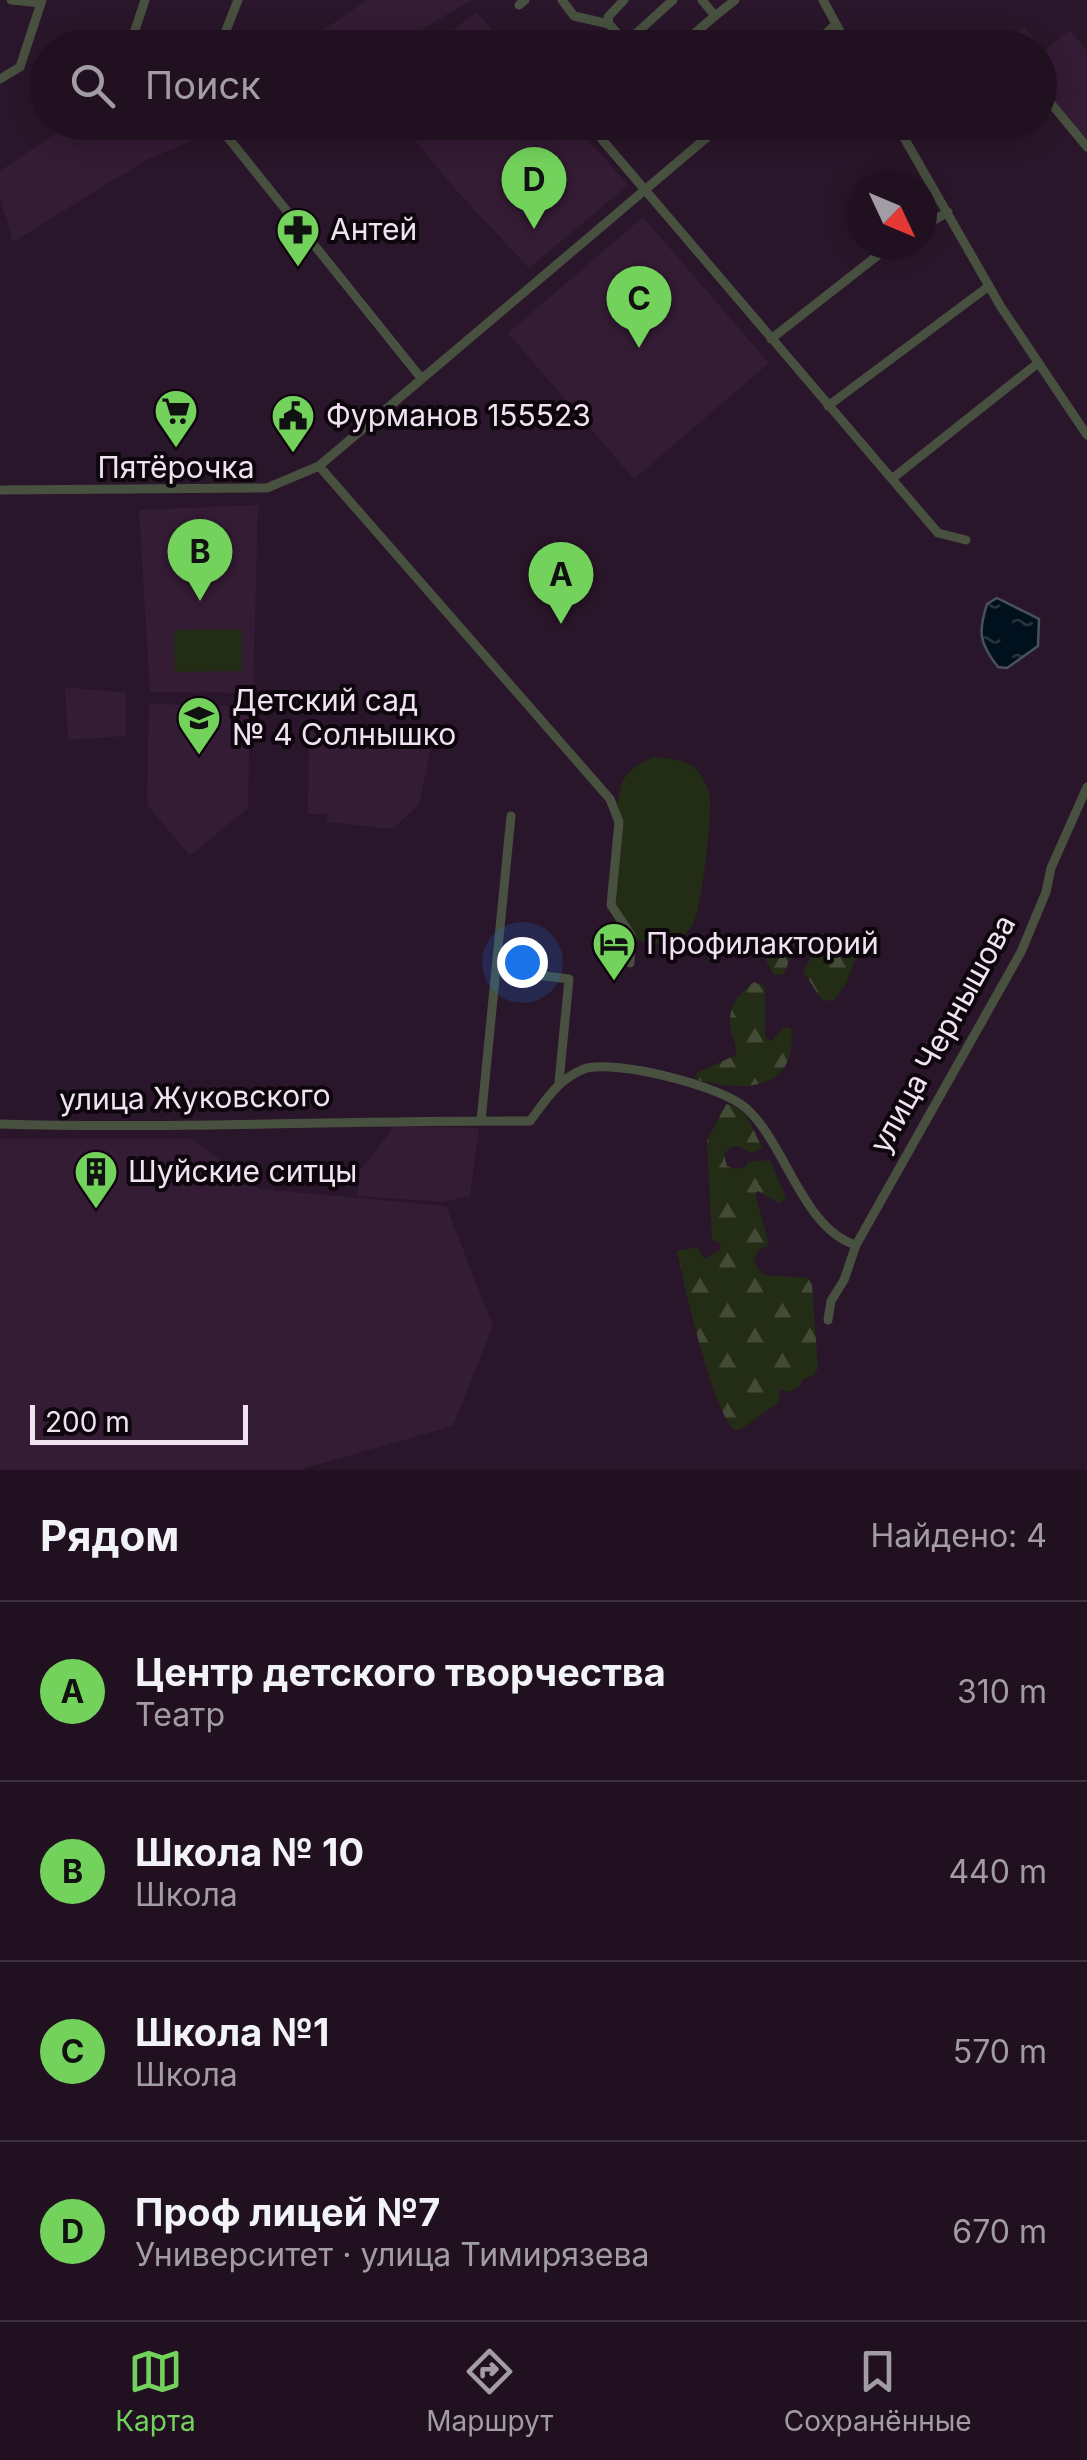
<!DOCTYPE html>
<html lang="ru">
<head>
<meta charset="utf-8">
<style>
  :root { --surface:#201020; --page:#281929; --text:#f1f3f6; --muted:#a29da5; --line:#3d303e; --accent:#73d25c }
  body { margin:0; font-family:Inter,sans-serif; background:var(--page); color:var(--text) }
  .compass { position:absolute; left:847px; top:170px; width:90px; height:90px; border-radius:50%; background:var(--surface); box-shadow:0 5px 25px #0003; rotate:134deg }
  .scale { position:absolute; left:30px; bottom:25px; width:218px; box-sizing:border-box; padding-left:10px; border:5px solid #f0e2f0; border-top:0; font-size:28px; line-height:35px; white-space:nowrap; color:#f0e2f0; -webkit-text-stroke:8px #0e060d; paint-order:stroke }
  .you { position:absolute; left:522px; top:962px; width:35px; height:35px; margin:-25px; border:8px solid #fff; border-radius:50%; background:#1a73e8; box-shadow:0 0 0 15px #1a73e833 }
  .badge { display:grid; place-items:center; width:65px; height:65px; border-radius:50%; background:var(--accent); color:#111; font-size:32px; font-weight:700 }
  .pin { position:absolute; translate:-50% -82px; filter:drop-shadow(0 2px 5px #0008) }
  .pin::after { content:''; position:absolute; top:52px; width:35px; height:30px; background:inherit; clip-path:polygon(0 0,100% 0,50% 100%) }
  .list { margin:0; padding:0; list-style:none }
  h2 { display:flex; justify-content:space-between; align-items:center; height:130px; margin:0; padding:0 40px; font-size:42px }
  h2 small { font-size:32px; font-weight:400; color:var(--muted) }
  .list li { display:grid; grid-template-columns:65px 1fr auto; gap:30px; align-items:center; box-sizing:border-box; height:180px; padding:0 40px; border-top:2px solid var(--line) }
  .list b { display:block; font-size:38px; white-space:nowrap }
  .list p { margin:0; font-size:32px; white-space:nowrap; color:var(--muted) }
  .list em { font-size:32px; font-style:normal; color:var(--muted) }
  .icon { flex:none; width:55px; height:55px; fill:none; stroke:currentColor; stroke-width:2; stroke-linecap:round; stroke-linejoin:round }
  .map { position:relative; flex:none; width:1087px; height:1470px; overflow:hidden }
  .search { position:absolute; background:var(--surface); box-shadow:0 5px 25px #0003; left:30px; right:30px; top:30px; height:110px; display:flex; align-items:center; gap:25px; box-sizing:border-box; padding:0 35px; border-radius:55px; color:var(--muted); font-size:38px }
  .sheet { height:850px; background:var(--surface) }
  nav { display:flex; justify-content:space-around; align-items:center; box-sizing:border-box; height:140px; border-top:2px solid var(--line); background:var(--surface); font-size:28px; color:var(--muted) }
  nav a { display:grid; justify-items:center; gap:5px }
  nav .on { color:var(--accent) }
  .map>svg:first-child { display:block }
</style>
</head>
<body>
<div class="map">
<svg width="1087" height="1470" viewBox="0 0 1087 1470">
  <defs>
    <pattern id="forest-firs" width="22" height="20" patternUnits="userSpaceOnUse" patternTransform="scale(2.5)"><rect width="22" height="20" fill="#232c14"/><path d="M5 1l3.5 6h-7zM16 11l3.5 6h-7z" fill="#434a36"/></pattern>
    <pattern id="water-ripples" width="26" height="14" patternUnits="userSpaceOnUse" patternTransform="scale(2.5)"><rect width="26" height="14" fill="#00111d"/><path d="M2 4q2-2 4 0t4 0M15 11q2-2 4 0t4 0" fill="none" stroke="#26333e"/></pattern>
  </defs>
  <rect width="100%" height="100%" fill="#2a162a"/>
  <path fill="#351c35" d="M 367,0 L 472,0 L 392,47 L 288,47 L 334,23 Z
    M 476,12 L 508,47 L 431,47 Z
    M 1024,27 L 1044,51 L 1070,30 L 1087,51 L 1087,140 L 1040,83 L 1040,48 L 1010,47 L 1006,42 Z
    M 71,123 L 236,123 L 146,160 L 13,242 L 0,198 L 0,171 Z
    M 401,123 L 573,123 L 628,185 L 529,268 L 456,190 Z
    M 643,217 L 769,363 L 634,479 L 508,333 Z
    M 258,505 L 253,693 L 150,692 L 139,510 Z
    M 65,687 L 126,693 L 126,736 L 68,740 Z
    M 149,704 L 250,706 L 248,808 L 190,856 L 147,805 Z
    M 309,731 L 434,732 L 419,805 L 392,829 L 327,822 L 327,814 L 308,814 Z
    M 395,1126 L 479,1128 L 470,1196 L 442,1202 L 357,1196 L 360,1170 Z
    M 0,1139 L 191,1139 L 260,1189 L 446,1206 L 493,1326 L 453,1426 L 298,1470 L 0,1470 Z"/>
  <path fill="url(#forest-firs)" d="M 788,934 L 796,942 L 784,974 L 774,975 L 766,960 L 768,945 Z
    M 836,935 L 854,937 L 859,949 L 846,984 L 833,1001 L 822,1000 L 803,971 L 816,950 Z
    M 754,982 L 765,987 L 765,1037 L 772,1041 L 784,1027 L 791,1028 C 798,1093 743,1091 697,1080 L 696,1073 L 736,1055 C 737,1043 730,1035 730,1023 C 729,1004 740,993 754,982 Z
    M 726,1104 C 749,1107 752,1131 763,1148 L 751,1153 L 739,1146 L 731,1147 L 724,1154 L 727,1166 L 735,1169 L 745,1167 L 748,1162 L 770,1160 L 786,1198 L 779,1203 L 758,1191 L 755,1193 L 769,1245 L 760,1249 L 753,1261 L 764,1275 L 808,1278 L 812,1285 L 818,1368 L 814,1375 L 802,1380 L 800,1386 L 789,1392 L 780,1389 L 779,1402 L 743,1428 L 735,1430 C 713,1414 684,1284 677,1251 L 698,1247 L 704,1259 L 719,1251 L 721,1243 L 712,1240 L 707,1140 Z"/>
  <path fill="#232c14" d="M 242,629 L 242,671 L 175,672 L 174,630 Z
    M 654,757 C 669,759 686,758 697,770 C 702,775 709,790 710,797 C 712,818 702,910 692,926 C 670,961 619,942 609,907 C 606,898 617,797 621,786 C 625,771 641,762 654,757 Z"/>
  <path fill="url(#water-ripples)" stroke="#48505c" stroke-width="2.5" d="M 997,598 L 1039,619 L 1038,646 L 1007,668 L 998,667 C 979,643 978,632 987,604 Z"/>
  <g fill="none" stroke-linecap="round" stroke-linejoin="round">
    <path stroke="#485040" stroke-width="9" d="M 11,0 L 41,3
      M 562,0 L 574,16 L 609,24
      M 624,0 L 608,17 L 609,24 L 626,43
      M 823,0 L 849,48
      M 519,5 L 525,0
      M 715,16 L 735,0
      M 223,38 L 238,0
      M 129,48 L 145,0
      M 620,48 L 673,0
      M 677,48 L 715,16 L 702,0
      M 810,48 L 836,24
      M 994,48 L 1000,42 L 1004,48
      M 0,79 L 20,67 L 42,0
      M 1040,90 L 1087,147
      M 587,122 L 938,533 L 966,540
      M 895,122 L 1001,307 L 1087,435
      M 217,124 L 421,378
      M 922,227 L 948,212
      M 771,339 L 891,245
      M 828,406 L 989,286
      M 319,466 L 610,799 L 619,822 L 611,905 L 631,935 L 630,963
      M 893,478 L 1038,363
      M 0,490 L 267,488 L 319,466 L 725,122
      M 496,970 L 569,979 L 559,1082
      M 481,1121 L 511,816
      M 0,1124 C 177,1129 353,1120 530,1121 C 546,1100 558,1079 584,1069 C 615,1059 723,1086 747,1109 C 786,1145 803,1229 856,1245
      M 828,1320 L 831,1301 L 844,1280 L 856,1245 L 1021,952 L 1046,892 L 1051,868 L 1087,787"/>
  </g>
  <defs>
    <symbol id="pharmacy-pin" viewBox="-11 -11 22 30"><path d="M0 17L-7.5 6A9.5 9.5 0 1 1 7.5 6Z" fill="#73d25c" stroke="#0e060d"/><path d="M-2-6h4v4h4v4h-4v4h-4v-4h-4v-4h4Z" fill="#111"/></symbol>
    <symbol id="supermarket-pin" viewBox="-11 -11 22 30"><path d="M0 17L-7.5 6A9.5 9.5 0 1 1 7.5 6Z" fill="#73d25c" stroke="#0e060d"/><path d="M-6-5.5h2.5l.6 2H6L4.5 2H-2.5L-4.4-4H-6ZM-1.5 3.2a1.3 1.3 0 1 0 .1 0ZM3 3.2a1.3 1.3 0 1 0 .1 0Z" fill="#111"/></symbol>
    <symbol id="civic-pin" viewBox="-11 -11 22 30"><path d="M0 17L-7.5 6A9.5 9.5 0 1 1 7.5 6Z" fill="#73d25c" stroke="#0e060d"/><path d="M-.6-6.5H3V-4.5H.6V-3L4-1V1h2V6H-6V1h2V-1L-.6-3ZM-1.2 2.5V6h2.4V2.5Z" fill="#111"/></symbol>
    <symbol id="school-pin" viewBox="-11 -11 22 30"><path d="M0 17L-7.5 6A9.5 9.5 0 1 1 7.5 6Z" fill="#73d25c" stroke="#0e060d"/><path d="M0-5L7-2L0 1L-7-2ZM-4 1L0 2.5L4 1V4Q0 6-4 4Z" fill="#111"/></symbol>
    <symbol id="hotel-pin" viewBox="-11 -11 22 30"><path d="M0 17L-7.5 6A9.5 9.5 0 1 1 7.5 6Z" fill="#73d25c" stroke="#0e060d"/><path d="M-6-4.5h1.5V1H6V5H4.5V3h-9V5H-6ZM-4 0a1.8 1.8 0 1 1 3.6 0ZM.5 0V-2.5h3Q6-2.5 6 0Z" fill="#111"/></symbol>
    <symbol id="building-pin" viewBox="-11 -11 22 30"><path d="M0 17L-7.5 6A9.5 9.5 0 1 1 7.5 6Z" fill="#73d25c" stroke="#0e060d"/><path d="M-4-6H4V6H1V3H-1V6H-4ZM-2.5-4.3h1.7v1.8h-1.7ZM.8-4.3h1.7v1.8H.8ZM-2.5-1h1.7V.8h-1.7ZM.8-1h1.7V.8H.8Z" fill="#111"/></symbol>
  </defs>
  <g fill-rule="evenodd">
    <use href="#pharmacy-pin" x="273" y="205" width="50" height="68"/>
    <use href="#supermarket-pin" x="151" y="386" width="50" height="68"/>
    <use href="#civic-pin" x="268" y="391" width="50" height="68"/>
    <use href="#school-pin" x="174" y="693" width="50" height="68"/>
    <use href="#hotel-pin" x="589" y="919" width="50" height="68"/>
    <use href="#building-pin" x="71" y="1147" width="50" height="68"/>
  </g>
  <g text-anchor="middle" stroke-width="8" stroke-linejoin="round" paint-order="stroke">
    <g font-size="30" fill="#f0e2f0" stroke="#0e060d" text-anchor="start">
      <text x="330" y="240">Антей</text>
      <text x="326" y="426">Фурманов 155523</text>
      <text x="176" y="478" text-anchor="middle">Пятёрочка</text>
      <text x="232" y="711">Детский сад<tspan x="232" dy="34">№ 4 Солнышко</tspan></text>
      <text x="646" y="954">Профилакторий</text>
      <text x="128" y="1182">Шуйские ситцы</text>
    </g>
    <g font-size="30" fill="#f0e2f0" stroke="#0e060d">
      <text transform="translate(943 1034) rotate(-61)" y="10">улица Чернышова</text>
      <text transform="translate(195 1098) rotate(-1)" y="10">улица Жуковского</text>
    </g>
  </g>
</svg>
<svg class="compass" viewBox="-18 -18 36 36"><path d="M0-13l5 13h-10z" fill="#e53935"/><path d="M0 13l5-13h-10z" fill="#a29da5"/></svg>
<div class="scale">200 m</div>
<div class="you"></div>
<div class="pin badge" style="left:561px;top:624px">A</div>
<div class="pin badge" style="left:200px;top:601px">B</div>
<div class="pin badge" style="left:639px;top:348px">C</div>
<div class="pin badge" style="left:534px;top:229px">D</div>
<div class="search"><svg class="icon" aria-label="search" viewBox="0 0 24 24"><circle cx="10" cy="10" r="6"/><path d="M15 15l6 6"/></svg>Поиск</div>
</div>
<section class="sheet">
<h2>Рядом<small>Найдено: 4</small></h2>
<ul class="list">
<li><span class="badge">A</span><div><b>Центр детского творчества</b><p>Театр</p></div><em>310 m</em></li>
<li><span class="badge">B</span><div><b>Школа № 10</b><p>Школа</p></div><em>440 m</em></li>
<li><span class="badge">C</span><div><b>Школа №1</b><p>Школа</p></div><em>570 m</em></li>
<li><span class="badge">D</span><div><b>Проф лицей №7</b><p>Университет · улица Тимирязева</p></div><em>670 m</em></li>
</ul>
</section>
<nav>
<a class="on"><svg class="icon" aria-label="map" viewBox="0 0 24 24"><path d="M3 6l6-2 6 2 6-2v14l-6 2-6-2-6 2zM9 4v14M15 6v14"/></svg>Карта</a>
<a><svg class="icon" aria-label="directions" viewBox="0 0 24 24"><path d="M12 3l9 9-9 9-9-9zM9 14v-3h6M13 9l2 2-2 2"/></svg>Маршрут</a>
<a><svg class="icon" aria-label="saved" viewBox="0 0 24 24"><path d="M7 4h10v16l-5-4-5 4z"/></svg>Сохранённые</a>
</nav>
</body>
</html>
